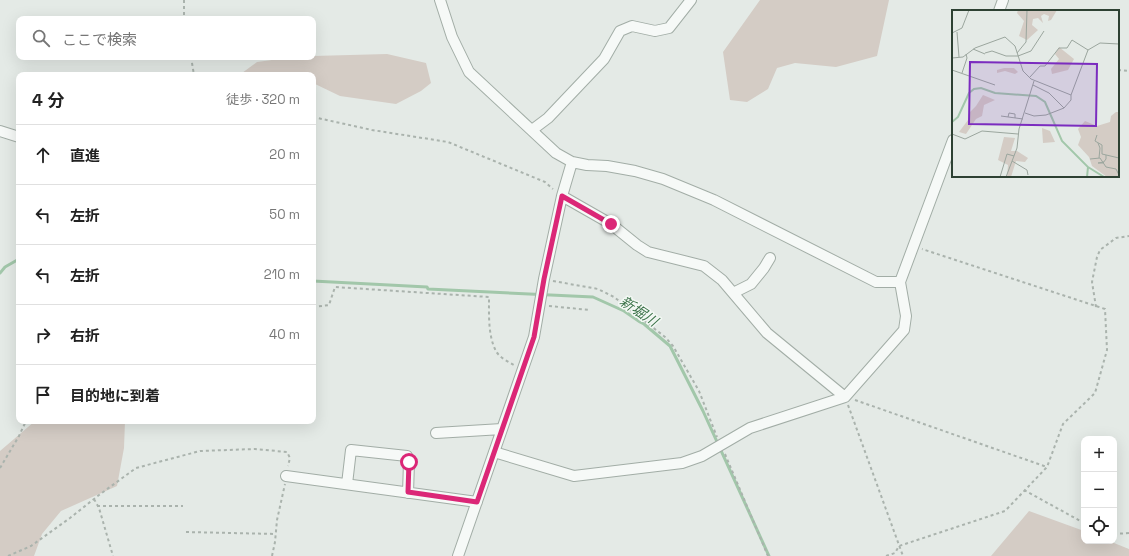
<!DOCTYPE html>
<html lang="ja">
<head>
<meta charset="utf-8">
<style>
  :root { --surface:#fff; --page:#f2f2f2; --text:#222; --muted:#767676; --line:#e0e0e0 }
  body { margin:0; font-family:"Space Grotesk","Noto Sans JP",sans-serif; background:var(--page); color:var(--text) }
  .controls { position:absolute; right:12px; bottom:12px; display:grid; overflow:hidden; border-radius:8px; box-shadow:0 4px 16px #0002 }
  .controls button { width:36px; height:36px; display:grid; place-items:center; padding:0; border:0; border-bottom:1px solid var(--line); background:var(--surface); color:var(--text); font:20px sans-serif }
  .stop { position:absolute; width:12px; height:12px; margin:-9px; border:3px solid #db2777; border-radius:50%; background:#fff }
  .stop.end { background:#db2777; border-color:#fff; box-shadow:0 1px 4px #0008 }
  .list { margin:0; padding:0; list-style:none }
  h2 { display:flex; justify-content:space-between; align-items:center; height:52px; margin:0; padding:0 16px; font-size:17px }
  h2 small { font-size:13px; font-weight:400; color:var(--muted) }
  .list li { display:grid; grid-template-columns:26px 1fr auto; gap:12px; align-items:center; box-sizing:border-box; height:60px; padding:0 16px; border-top:1px solid var(--line) }
  .list b { display:block; font-size:15px; white-space:nowrap }
  .list em { font-size:13px; font-style:normal; color:var(--muted) }
  .icon { flex:none; width:22px; height:22px; fill:none; stroke:currentColor; stroke-width:2; stroke-linecap:round; stroke-linejoin:round }
  .map { position:relative; flex:none; width:1129px; height:556px; overflow:hidden }
  .search { position:absolute; background:var(--surface); box-shadow:0 4px 16px #0002; left:16px; top:16px; width:300px; height:44px; display:flex; align-items:center; gap:10px; box-sizing:border-box; padding:0 14px; border-radius:8px; color:var(--muted); font-size:15px }
  .panel { position:absolute; background:var(--surface); box-shadow:0 4px 16px #0002; left:16px; top:72px; width:300px; height:352px; border-radius:8px }
  .map>svg:first-child { display:block }
</style>
</head>
<body>
<div class="map">
<svg width="1129" height="556" viewBox="0 0 1129 556">
  <rect width="100%" height="100%" fill="#e4eae6"/>
  <path fill="#d4ccc5" d="M 760,0 L 889,0 L 877,56 L 836,67 L 795,63 L 777,68 L 768,89 L 747,102 L 730,100 L 723,52 Z
    M 387,54 L 426,63 L 431,83 L 421,91 L 396,104 L 340,96 L 313,83 L 313,75 L 242,75 L 242,73 L 257,62 L 294,57 L 313,57 L 313,56 Z
    M 35,421 L 125,421 L 124,448 L 117,486 L 61,511 L 42,534 L 34,556 L 0,556 L 0,451 Z
    M 1029,511 L 1084,531 L 1084,541 L 1109,541 L 1129,549 L 1129,556 L 991,556 Z"/>
  <g fill="none" stroke-linecap="round" stroke-linejoin="round">
    <path stroke="#a2c7aa" stroke-width="3" d="M 0,273 L 5,267 L 19,259
      M 313,281 L 427,287 L 428,289 L 593,297 L 624,311 L 640,322 L 644,324 L 670,346 L 703,411 L 769,556"/>
    <defs>
      <path id="street" d="M 440,0 L 452,37 L 469,72 L 556,153 L 572,162 L 587,165 L 607,166 L 635,171 L 663,179 L 714,200 L 876,282 L 900,282
        M 999,11 L 1003,0
        M 532,130 L 548,118 L 604,59 L 620,31 L 632,26 L 655,31 L 669,28 L 691,0
        M 0,131 L 19,137
        M 562,196 L 611,224 L 637,245 L 648,252 L 704,266 L 722,280 L 767,333 L 845,397
        M 733,293 L 751,284 L 764,268 L 770,258
        M 436,433 L 502,429
        M 494,452 L 574,476 L 682,463 L 702,456 L 750,428 L 845,397 L 904,330 L 906,316 L 900,282 L 953,140
        M 286,476 L 477,502
        M 347,484 L 351,450 L 407,456 L 409,462 L 408,493
        M 458,556 L 534,337 L 544,279 L 562,196 L 572,162"/>
    </defs>
    <use href="#street" stroke="#a2ada6" stroke-width="12"/>
    <path stroke="#aab3ad" stroke-width="2" stroke-dasharray="3 3" stroke-linecap="butt" d="M 184,0 L 184,19
      M 191,57 L 194,75
      M 1118,70 L 1129,71
      M 313,117 L 372,130 L 448,142 L 545,182 L 553,189
      M 553,281 L 598,289 L 614,297 L 665,337 L 673,346 L 699,391 L 717,437
      M 549,306 L 590,310
      M 313,307 L 329,305 L 335,287 L 489,297 C 489,314 488,334 495,349 C 498,357 507,361 514,365
      M 1096,307 L 1092,282 L 1097,257 L 1100,250 L 1116,238 L 1129,236
      M 855,400 L 1047,467
      M 848,405 L 903,556
      M 725,454 L 768,556
      M 0,468 L 19,436 L 26,421
      M 1024,490 L 1084,523
      M 94,499 L 99,508 L 113,556
      M 97,506 L 183,506
      M 186,532 L 276,534
      M 1114,534 L 1129,533
      M 8,556 L 31,546 L 70,518 L 99,495 L 136,468 L 200,451 L 255,449 L 287,452 L 290,458 L 288,466
      M 272,556 L 275,542 L 277,520 L 285,484
      M 886,556 L 895,553 L 899,546 L 1005,511 L 1047,467 L 1063,424 L 1095,393 L 1107,350 L 1105,309 L 922,249"/>
    <use href="#street" stroke="#f6f9f7" stroke-width="10"/>
  </g>
  <g fill="none" stroke-linecap="round" stroke-linejoin="round">
    <path stroke="#db2777" stroke-width="5" d="M 409,462 L 408,492 L 477,502 L 534,337 L 544,279 L 562,196 L 611,224"/>
  </g>
  <g text-anchor="middle" stroke-width="3" stroke-linejoin="round" paint-order="stroke">
    <g font-size="14" font-style="italic" fill="#3a7248" stroke="#f3f8f4">
      <text transform="translate(639 311) rotate(34)" y="5">新堀川</text>
    </g>
  </g>
  <g transform="translate(952 10)">
    <rect width="167" height="167" fill="#e4eae6"/>
    <path d="M 66,0 L 105,0 L 99,10 L 96,11 L 97,6 L 92,4 L 89,6 L 91,13 L 86,8 L 81,9 L 80,15 L 86,20 L 75,30 L 67,26 L 72,11 L 65,3 ZM 107,37 L 122,49 L 116,60 L 100,64 L 99,59 L 107,49 L 103,44 ZM 52,58 L 62,58 L 66,62 L 63,64 L 53,61 L 45,63 L 45,60 ZM 31,85 L 43,90 L 32,95 L 30,106 L 24,109 L 14,124 L 7,122 L 16,110 L 17,103 L 24,96 ZM 164,102 L 167,102 L 167,167 L 155,167 L 140,156 L 137,147 L 126,135 L 129,127 L 126,119 L 133,111 L 145,116 L 158,112 L 159,106 ZM 90,118 L 98,121 L 103,132 L 91,133 ZM 52,127 L 63,128 L 59,141 L 65,141 L 76,148 L 73,152 L 64,151 L 59,167 L 55,167 L 56,155 L 46,150 Z" fill="#d4ccc5"/>
    <path fill="none" stroke="#a2c7aa" stroke-width="2" d="M 0,112 L 6,107 L 17,83 L 22,79 L 29,78 L 43,83 L 84,86 L 93,92 L 110,131 L 136,157 L 135,167M 136,157 L 152,167"/>
    <path fill="none" stroke="#9ba69e" stroke-width="1" d="M 5,22 L 7,47M 0,23 L 10,18 L 17,0M 21,39 L 33,44M 33,43 L 40,41 L 54,46 L 66,46 L 79,41 L 92,21M 65,43 L 74,32 L 75,0M 0,48 L 11,47 L 23,38 L 53,27 L 63,36 L 71,61 L 79,69 L 119,85M 0,60 L 43,75M 10,63 L 15,48 L 14,44M 78,67 L 88,56 L 93,56 L 107,38 L 115,38 L 120,30 L 136,40M 81,75 L 97,83 L 112,98M 73,103 L 82,106 L 94,105 L 112,98 L 119,90 L 119,85 L 136,40 L 148,33 L 167,34M 49,106 L 71,109M 56,107 L 57,103 L 63,104 L 63,108M 0,124 L 13,129 L 30,121 L 66,124M 145,125 L 143,131 L 150,135 L 150,144 L 167,148M 146,133 L 148,138 L 147,148M 138,149 L 148,148 L 154,157 L 164,159 L 167,165M 60,151 L 75,160 L 76,165M 152,152 L 146,153 L 151,153 L 154,149 L 154,145M 48,167 L 55,144 L 62,146M 54,167 L 65,138 L 67,119 L 82,71"/>
    <path fill="#7b2cbf" fill-opacity="0.15" stroke="#7b2cbf" stroke-width="2" d="M 18,52 L 145,54 L 144,116 L 17,114 Z"/>
    <rect width="167" height="167" fill="none" stroke="#2d4133" stroke-width="2"/>
  </g>
</svg>
<div class="controls">
<button>+</button>
<button>−</button>
<button><svg class="icon" aria-label="locate" viewBox="0 0 24 24"><circle cx="12" cy="12" r="6"/><path d="M12 2v4M12 18v4M2 12h4M18 12h4"/></svg></button>
</div>
<div class="stop" style="left:409px;top:462px"></div>
<div class="stop end" style="left:611px;top:224px"></div>
<div class="search"><svg class="icon" aria-label="search" viewBox="0 0 24 24"><circle cx="10" cy="10" r="6"/><path d="M15 15l6 6"/></svg>ここで検索</div>
<section class="panel">
<h2>4 分<small>徒歩 · 320 m</small></h2>
<ul class="list">
<li><svg class="icon" aria-label="ahead" viewBox="0 0 24 24"><path d="M12 20V5M6 11l6-6 6 6"/></svg><div><b>直進</b></div><em>20 m</em></li>
<li><svg class="icon" aria-label="left" viewBox="0 0 24 24"><path d="M17 20v-9H6M10 6l-5 5 5 5"/></svg><div><b>左折</b></div><em>50 m</em></li>
<li><svg class="icon" aria-label="left" viewBox="0 0 24 24"><path d="M17 20v-9H6M10 6l-5 5 5 5"/></svg><div><b>左折</b></div><em>210 m</em></li>
<li><svg class="icon" aria-label="right" viewBox="0 0 24 24"><path d="M7 20v-9h11M14 6l5 5-5 5"/></svg><div><b>右折</b></div><em>40 m</em></li>
<li><svg class="icon" aria-label="arrive" viewBox="0 0 24 24"><path d="M6 21V4h12l-3 4 3 4H6"/></svg><div><b>目的地に到着</b></div></li>
</ul>
</section>
</div>
</body>
</html>
